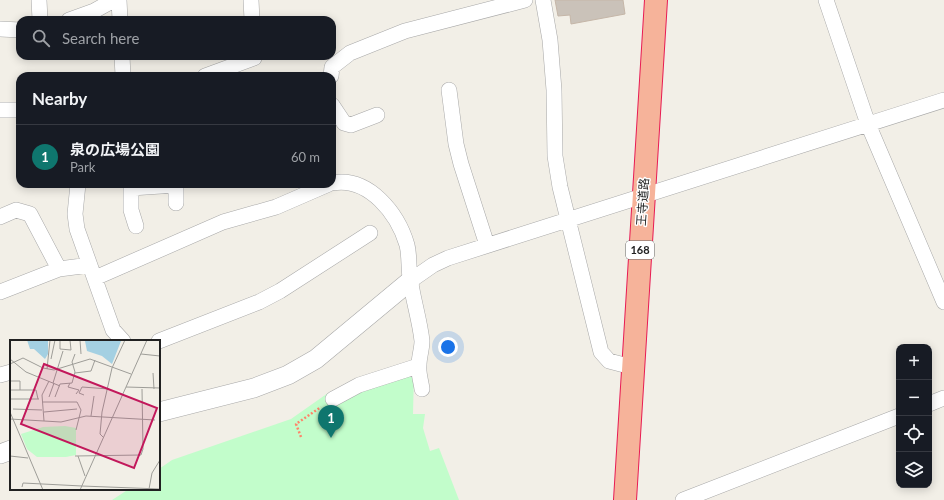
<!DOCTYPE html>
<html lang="en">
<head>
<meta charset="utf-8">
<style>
  :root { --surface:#171b24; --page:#20242c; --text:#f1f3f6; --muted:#9ea1a6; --line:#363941; --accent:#0f766e }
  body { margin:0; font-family:Lato,"Noto Sans JP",sans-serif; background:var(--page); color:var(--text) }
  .controls { position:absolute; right:12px; bottom:12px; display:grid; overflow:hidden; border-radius:8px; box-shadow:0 2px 10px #0003 }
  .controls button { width:36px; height:36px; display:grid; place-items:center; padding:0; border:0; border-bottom:1px solid var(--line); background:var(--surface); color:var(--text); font:20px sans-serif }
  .you { position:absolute; left:448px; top:347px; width:14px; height:14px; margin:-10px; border:3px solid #fff; border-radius:50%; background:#1a73e8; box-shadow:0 0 0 6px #1a73e833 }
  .badge { display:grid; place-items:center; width:26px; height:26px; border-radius:50%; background:var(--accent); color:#fff; font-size:13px; font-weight:700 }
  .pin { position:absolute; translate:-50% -33px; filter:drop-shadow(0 1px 2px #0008) }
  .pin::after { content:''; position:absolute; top:21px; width:14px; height:12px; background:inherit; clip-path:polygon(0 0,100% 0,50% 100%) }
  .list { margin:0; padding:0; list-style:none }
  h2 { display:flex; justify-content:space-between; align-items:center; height:52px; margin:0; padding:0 16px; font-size:17px }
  h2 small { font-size:13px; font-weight:400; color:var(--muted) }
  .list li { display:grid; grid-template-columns:26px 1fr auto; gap:12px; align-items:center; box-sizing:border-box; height:64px; padding:0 16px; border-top:1px solid var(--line) }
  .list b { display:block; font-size:15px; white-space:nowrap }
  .list p { margin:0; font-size:13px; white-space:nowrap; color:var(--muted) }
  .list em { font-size:13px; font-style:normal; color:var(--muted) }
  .icon { flex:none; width:22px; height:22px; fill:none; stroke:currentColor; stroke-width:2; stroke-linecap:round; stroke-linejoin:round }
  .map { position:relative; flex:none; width:944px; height:500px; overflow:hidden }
  .search { position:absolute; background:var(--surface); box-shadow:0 2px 10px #0003; left:16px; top:16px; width:320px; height:44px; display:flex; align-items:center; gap:10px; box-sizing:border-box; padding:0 14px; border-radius:12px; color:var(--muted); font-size:15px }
  .panel { position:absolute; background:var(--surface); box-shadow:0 2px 10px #0003; left:16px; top:72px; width:320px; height:116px; border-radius:12px }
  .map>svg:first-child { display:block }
</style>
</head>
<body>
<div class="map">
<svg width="944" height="500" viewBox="0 0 944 500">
  <rect width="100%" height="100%" fill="#f2efe7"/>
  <path fill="#c2fdcb" d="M 414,373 L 413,414 L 425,414 L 423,428 L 430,451 L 439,448 L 459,500 L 112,500 L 129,489 L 159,489 L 159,469 L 172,460 L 291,419 L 328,393 L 337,404 L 362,390 Z"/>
  <path fill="#cac2b9" stroke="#c5b6a8" d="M 555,0 L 623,0 L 625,14 L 571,24 L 570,15 L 558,16 Z"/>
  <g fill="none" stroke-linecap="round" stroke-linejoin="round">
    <defs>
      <path id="minor" d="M 39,0 L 40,20
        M 119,0 L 120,20
        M 251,0 L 252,20
        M 543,0 L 550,40 L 554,90 L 555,156 L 560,187 L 601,352 L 609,361 L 632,367
        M 826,0 L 868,124 L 944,302
        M 69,20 L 94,11 L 114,0
        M 0,29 L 20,30
        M 122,56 L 123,76
        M 205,76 L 254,58 L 254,56
        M 331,76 L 332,67 L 350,53 L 405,31 L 525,0
        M 449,90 L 456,144 L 461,164 L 487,245
        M 332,105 L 344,123 L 351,125 L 377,115
        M 0,110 L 20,110
        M 332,183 C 369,176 398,214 407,245 C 410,257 408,271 411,284 C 414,303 420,322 422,341 C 422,349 419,357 419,365 C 418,373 421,381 422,389
        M 78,184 L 75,214 L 77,229 L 113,330 L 123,341
        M 131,184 L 131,210 L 136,226
        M 176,184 L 176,203
        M 131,188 L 176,185
        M 0,217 L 16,210 L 30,214 L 59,269
        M 95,278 L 223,222 L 276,207 L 329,184
        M 410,281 L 433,265 L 448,258 L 944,100
        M 0,292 L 59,269 L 90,265
        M 159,341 L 259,302 L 280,291 L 370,233
        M 0,375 L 11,372
        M 333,399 L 359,385 L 418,366
        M 929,404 L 944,398
        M 683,500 L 899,416"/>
      <path id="tertiary" d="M 159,412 L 254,388 L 288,375 L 316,359 L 410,281
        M 0,454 L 11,450"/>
      <path id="trunk" d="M 625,500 L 656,0"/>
    </defs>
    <use href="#minor" stroke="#a8a8a8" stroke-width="16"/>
    <use href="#tertiary" stroke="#a8a8a8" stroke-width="20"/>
    <use href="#trunk" stroke="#e81b53" stroke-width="24"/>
    <path stroke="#ff846a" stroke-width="2.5" stroke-dasharray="2 2" stroke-linecap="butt" d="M 301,437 L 296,424 L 321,407"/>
    <use href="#minor" stroke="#fff" stroke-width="15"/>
    <use href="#tertiary" stroke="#fff" stroke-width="19"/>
    <use href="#trunk" stroke="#f6b39a" stroke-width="22"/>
  </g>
  <g text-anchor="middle" stroke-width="3" stroke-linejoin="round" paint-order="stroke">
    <rect fill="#fff" stroke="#646464" stroke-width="1" x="626" y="241" width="28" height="18" rx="3"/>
    <g font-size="11" font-weight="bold" fill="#212121">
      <text x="640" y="254">168</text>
    </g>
    <g font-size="12" fill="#212121" stroke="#fff">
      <text transform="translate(643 202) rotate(-86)" y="4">王寺道路</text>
    </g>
  </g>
  <g transform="translate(10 340)">
    <rect width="150" height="150" fill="#f2efe7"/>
    <path d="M 55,86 L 66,88 L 66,115 L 56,117 L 27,117 L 17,109 L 11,94 L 33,87 Z" fill="#c2fdcb"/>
    <path d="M 17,0 L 38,0 L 38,14 L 35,19 L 24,9 L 20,9 ZM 75,1 L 110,0 L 111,1 L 102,24 L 92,16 L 77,11 Z" fill="#a4d0e2"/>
    <path fill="none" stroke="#9e9d98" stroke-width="1" d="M 50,0 L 50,9 L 61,10 L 60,0M 70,0 L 71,14M 131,14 L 150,16M 0,19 L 16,32 L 50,46M 41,19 L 45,0M 0,24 L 13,18 L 33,28 L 44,30 L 80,19 L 121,34M 37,29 L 40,0M 65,33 L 81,31 L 85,20M 143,33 L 144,49M 0,41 L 10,41 L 10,50M 43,43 L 53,11M 60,43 L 58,47 L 69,50 L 66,54M 116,47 L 150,48M 0,50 L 26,50 L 28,59M 74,55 L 69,53 L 72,47 L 99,49M 39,57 L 44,43M 45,57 L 50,44 L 62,43 L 65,32 L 62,22 L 65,14M 0,59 L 29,59M 32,62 L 67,62 L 71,70 L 66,90M 3,69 L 32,70M 0,72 L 33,150M 34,72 L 67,69M 81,76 L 84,56M 0,79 L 51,82 L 76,76 L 145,80M 34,81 L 32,55 L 39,41M 93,97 L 90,94 L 92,72 L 102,28 L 115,0M 0,116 L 18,118M 65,116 L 131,115 L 133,109 L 132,49M 68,116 L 75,136M 72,146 L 150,149M 12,147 L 13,143 L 72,146M 139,149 L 142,133 L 150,120M 70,150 L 137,0"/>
    <path fill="#c2185b" fill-opacity="0.15" stroke="#c2185b" stroke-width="2" d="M 34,24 L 147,68 L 124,128 L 11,84 Z"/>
    <rect width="150" height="150" fill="none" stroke="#212121" stroke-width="2"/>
  </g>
</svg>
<div class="controls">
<button>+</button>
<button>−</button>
<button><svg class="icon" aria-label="locate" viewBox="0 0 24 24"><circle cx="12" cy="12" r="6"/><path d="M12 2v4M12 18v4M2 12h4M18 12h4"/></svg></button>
<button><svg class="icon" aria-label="layers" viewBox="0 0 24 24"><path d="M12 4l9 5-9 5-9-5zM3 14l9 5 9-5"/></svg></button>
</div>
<div class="you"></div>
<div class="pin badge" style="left:331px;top:438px">1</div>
<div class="search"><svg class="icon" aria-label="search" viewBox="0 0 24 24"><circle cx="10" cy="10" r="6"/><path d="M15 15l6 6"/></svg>Search here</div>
<section class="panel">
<h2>Nearby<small></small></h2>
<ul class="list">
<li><span class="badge">1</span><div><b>泉の広場公園</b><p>Park</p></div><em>60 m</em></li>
</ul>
</section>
</div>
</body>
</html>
